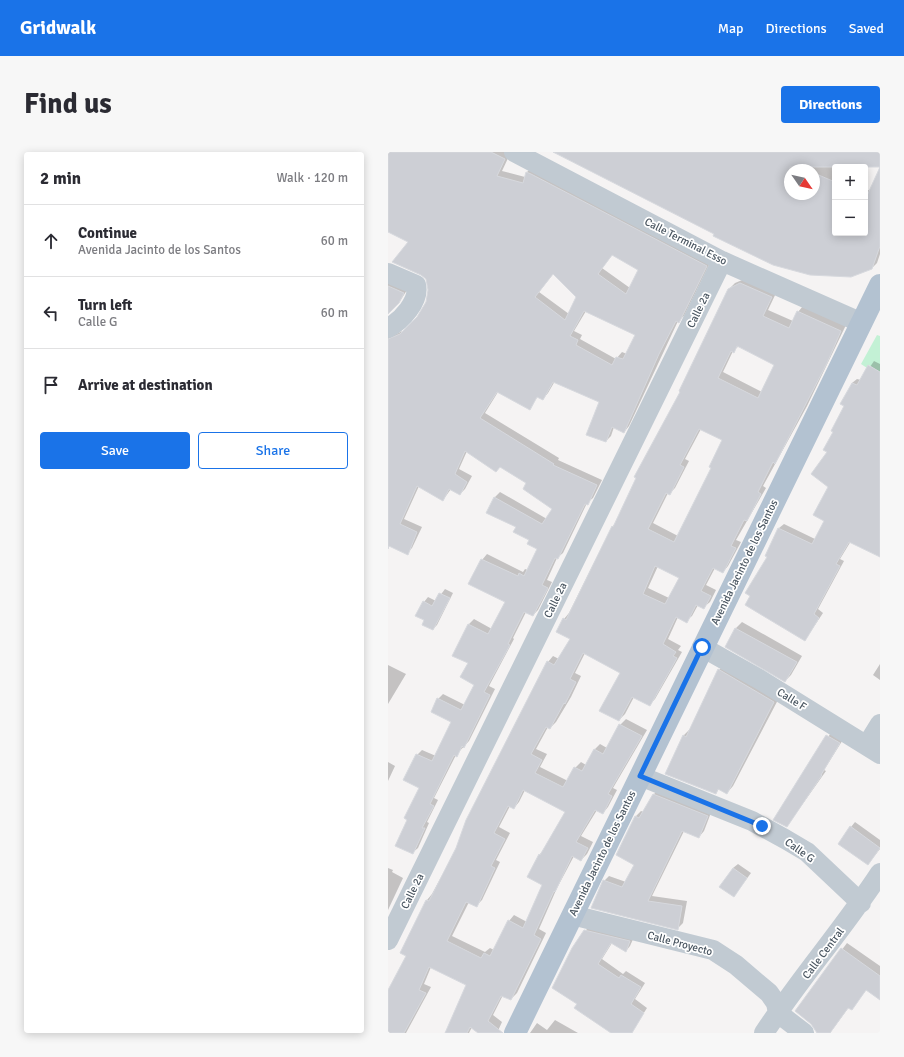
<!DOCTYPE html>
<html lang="en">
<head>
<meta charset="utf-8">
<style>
  :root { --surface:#fff; --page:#f7f7f7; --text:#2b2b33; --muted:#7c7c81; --line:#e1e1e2; --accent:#1a73e8 }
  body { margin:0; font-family:Signika,sans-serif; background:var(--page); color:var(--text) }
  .controls { position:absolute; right:12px; top:12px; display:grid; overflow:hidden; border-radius:4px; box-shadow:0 2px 10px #0003 }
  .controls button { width:36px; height:36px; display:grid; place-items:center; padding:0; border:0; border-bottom:1px solid var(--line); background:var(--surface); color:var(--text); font:20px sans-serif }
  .compass { position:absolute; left:396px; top:12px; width:36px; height:36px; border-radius:50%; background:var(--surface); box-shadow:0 2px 10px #0003; rotate:124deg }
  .stop { position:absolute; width:12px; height:12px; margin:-9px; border:3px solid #1a73e8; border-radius:50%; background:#fff }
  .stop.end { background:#1a73e8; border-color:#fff; box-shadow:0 1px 4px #0008 }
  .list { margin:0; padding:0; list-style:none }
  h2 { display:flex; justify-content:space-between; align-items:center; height:52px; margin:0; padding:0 16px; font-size:17px }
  h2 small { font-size:13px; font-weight:400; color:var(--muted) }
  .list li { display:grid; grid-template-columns:26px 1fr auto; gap:12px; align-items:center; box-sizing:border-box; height:72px; padding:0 16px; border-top:1px solid var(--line) }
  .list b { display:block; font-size:15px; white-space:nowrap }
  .list p { margin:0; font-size:13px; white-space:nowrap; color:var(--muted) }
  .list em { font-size:13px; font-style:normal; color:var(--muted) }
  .actions { display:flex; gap:8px; padding:12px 16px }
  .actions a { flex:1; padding:9px 0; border:1px solid var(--accent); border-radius:4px; text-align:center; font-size:14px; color:var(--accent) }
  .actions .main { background:var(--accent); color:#fff }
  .icon { flex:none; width:22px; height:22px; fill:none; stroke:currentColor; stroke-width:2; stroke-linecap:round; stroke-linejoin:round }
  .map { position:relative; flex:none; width:492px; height:881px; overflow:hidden; border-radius:4px }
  header { display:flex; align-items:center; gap:24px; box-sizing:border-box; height:56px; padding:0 20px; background:var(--accent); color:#fff }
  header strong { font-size:19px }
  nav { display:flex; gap:22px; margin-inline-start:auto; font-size:14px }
  .intro { display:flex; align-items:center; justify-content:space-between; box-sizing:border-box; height:96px; padding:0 24px }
  h1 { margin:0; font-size:28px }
  .button { padding:10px 18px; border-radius:4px; background:var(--accent); color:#fff; font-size:14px; font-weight:700 }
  main { display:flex; gap:24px; padding:0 24px }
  aside { flex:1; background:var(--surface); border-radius:4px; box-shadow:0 2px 10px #0003 }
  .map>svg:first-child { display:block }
</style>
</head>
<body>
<header>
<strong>Gridwalk</strong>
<nav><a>Map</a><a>Directions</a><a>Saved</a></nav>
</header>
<div class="intro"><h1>Find us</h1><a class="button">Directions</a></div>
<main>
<aside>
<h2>2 min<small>Walk · 120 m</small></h2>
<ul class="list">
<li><svg class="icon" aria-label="ahead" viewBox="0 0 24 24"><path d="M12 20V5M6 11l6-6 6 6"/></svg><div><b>Continue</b><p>Avenida Jacinto de los Santos</p></div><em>60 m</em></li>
<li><svg class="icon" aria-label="left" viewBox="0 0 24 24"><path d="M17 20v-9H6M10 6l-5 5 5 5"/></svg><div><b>Turn left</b><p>Calle G</p></div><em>60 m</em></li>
<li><svg class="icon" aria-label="arrive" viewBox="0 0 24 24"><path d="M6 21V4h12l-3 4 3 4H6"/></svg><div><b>Arrive at destination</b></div></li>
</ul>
<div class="actions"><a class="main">Save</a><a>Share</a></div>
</aside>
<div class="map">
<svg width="492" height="881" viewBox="0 0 492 881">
  <rect width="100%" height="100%" fill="#f5f3f3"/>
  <path fill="#c3f1d5" d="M 489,183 L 492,184 L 492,220 L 481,213 L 479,216 L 473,212 Z"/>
  <path fill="#0003" fill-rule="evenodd" d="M 0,0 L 118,0 L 122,2 L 114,19 L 137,25 L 139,20 L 144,15 L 323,109 L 296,164 L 290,169 L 241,274 L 236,280 L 226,275 L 223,284 L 218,289 L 212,249 L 167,229 L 160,241 L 155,247 L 150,244 L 141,256 L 110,240 L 97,261 L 171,306 L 170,308 L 214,328 L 205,346 L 199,351 L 175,401 L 169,406 L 159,428 L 164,430 L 150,458 L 145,463 L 138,460 L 125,486 L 126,487 L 101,534 L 107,537 L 81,589 L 68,603 L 46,646 L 50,648 L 39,670 L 41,671 L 30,696 L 24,701 L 20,668 L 32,636 L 29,603 L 34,598 L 48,604 L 65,570 L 50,547 L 55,542 L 77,553 L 87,533 L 81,510 L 80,473 L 86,467 L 104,477 L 118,450 L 94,408 L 99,402 L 135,420 L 137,417 L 140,418 L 151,397 L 129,375 L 99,361 L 107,345 L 112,340 L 159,367 L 165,356 L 139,330 L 113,314 L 79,299 L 71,317 L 84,324 L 77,337 L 72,342 L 63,337 L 55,348 L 31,334 L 16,367 L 34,375 L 24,396 L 19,401 L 0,393 L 0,180 L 6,183 L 19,177 L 30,166 L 39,151 L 41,138 L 38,126 L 22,90 L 0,79 ZM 225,102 L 251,117 L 242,136 L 214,116 ZM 165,122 L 190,145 L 181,162 L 151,140 ZM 198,159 L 248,183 L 239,202 L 234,200 L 228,207 L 192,187 L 194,183 L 186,179 Z
    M 167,0 L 461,0 L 457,15 L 447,15 L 447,81 L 477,81 L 477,36 L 482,39 L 492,17 L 492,102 L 489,111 L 484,116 L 327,81 ZM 402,18 L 426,18 L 426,42 L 402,42 Z
    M 359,126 L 389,139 L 380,158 L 405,169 L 410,160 L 415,154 L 458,173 L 419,254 L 375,334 L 378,336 L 348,388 L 353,390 L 340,414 L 335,420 L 327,416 L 318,433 L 328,438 L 322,450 L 316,455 L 310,453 L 304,464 L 298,469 L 290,465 L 280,487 L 293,494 L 290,498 L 294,500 L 267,547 L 261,553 L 246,545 L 237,562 L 231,568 L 233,521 L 197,501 L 187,521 L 193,524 L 183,545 L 168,570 L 162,576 L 160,575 L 148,597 L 159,602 L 152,615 L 180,629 L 187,616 L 193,610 L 198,613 L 206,598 L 212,592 L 219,596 L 232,573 L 238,567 L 259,578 L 225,636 L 229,638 L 220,655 L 215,661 L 209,658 L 193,684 L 205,690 L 199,702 L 193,708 L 186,704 L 169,736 L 151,777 L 158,781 L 129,841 L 123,847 L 115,843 L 105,863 L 114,870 L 109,881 L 92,881 L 84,875 L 81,881 L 58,881 L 79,832 L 43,815 L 36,832 L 43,835 L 18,881 L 0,881 L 0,840 L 19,803 L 13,800 L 39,748 L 44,742 L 69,696 L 79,668 L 160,510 L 165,504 L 171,507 L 183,487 L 176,467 L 181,461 L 224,375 L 228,371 L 293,239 L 341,137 L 347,131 ZM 351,194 L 387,213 L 374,240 L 335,220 L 345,199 ZM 313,277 L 335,288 L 324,315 L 290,384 L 265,371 L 280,341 L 282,341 L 287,336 L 301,309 L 297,307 ZM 270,414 L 292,425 L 281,446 L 260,436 ZM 137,638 L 178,659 L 157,697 L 152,702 L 141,724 L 155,732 L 139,770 L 126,763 L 121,769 L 106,798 L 102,796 L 97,800 L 64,784 L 81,750 L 88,754 L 94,748 L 112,710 L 108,708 L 122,681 L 111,675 L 122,654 L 126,656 L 131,650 Z
    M 4,128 L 21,135 L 12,149 L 0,161 L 0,132 Z
    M 486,209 L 492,212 L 492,402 L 463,389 L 452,407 L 456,409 L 430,457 L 435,461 L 417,488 L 381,404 L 378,404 L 391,376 L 396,372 L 427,387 L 437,368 L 441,335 L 441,300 L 447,280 L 464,231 L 469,227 L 473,228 Z
    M 57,437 L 65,441 L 49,473 L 45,477 L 38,468 L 36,450 L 40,445 L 48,449 Z
    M 354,470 L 414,504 L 403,523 L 397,529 L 338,494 L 348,476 Z
    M 337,512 L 392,544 L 345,634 L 339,641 L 331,637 L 328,641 L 278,621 L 296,583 L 302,577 L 331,518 Z
    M 492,512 L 492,528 L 485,523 Z
    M 0,513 L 18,522 L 0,552 Z
    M 444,579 L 456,586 L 436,618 L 438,619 L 399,674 L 387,667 Z
    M 0,610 L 7,614 L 0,629 Z
    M 271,637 L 324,658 L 316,679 L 311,685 L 296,679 L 264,744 L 299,749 L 295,771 L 290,776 L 216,729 L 221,724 L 238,730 L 248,712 L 229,703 L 248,664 L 253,659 L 256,660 L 266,642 Z
    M 467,670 L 492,688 L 492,697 L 480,712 L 463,675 Z
    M 350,712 L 363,721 L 346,744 L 345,716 Z
    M 0,716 L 5,718 L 4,720 L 15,726 L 0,758 Z
    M 202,774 L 246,785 L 242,794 L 238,799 L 224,791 L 214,807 L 235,822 L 238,819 L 257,831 L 247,847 L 259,856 L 243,881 L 225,881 L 190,851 L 197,779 Z
    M 459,791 L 492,814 L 492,840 L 479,837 L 463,857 L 461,855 L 442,881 L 431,881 L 424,871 L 408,859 Z
    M 167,868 L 190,881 L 142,881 L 149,871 L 159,878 Z"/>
  <path fill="#cdcfd5" stroke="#d7d9de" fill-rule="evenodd" d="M 0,0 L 103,0 L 117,7 L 109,24 L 135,31 L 138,20 L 143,22 L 319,114 L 291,171 L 288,169 L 271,202 L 236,281 L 224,275 L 218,290 L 198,283 L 211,250 L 165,230 L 155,248 L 149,245 L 142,258 L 109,240 L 92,266 L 166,312 L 165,313 L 209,333 L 200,353 L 197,352 L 170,407 L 167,406 L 154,433 L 160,436 L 145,464 L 136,460 L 120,492 L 122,493 L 96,540 L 102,543 L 76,596 L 74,594 L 69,605 L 66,603 L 42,652 L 46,654 L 34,676 L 37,676 L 25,702 L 7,694 L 19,668 L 16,666 L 31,636 L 15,628 L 28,602 L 44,609 L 63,570 L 43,560 L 49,546 L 73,558 L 86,533 L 72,525 L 80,511 L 64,504 L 80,472 L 100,482 L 117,450 L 80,432 L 93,407 L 130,424 L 131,421 L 136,424 L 149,397 L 139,392 L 141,388 L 125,380 L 128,375 L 98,361 L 106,345 L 154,372 L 164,357 L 135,337 L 138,331 L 112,315 L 108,320 L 77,299 L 67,322 L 79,330 L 72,343 L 61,337 L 55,349 L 29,334 L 12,372 L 29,380 L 20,403 L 1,394 L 0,397 L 0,187 L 12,182 L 29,165 L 38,150 L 40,138 L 38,127 L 33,123 L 4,110 L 20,90 L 0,80 ZM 224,103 L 250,118 L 238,142 L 210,122 ZM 165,122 L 188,145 L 177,168 L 147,145 ZM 196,159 L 247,183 L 235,207 L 228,205 L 224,213 L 188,193 L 190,188 L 182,184 Z
    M 165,0 L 492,0 L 492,15 L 402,15 L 402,42 L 426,42 L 426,21 L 447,30 L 447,81 L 477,81 L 477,48 L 492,15 L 492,94 L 484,117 L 463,125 L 422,123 L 385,113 L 325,84 L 326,82 Z
    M 352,131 L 384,145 L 375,164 L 401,176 L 409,159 L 453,179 L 439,211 L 387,312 L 385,310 L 370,340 L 373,342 L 359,369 L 356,368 L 343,394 L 348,396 L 335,421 L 325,416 L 313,439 L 323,444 L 316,457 L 308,453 L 299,471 L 288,465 L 275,492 L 288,500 L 285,504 L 289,506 L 262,554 L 244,545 L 231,569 L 211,559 L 232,521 L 195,501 L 182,527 L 188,530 L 177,552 L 176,551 L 162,577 L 158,575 L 143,602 L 154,608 L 147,621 L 175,635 L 186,615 L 194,619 L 206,597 L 215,602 L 231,572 L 254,584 L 220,642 L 224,644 L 215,662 L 207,658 L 188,690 L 200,696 L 193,709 L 184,704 L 167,740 L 166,739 L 146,783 L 153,787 L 123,848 L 113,844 L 100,869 L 115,881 L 90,881 L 82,875 L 79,881 L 57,881 L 78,833 L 41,815 L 31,838 L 38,841 L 16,881 L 0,881 L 0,838 L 18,804 L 12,801 L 38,748 L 41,749 L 68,696 L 78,668 L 159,509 L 166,513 L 182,487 L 168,480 L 175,466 L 178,468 L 224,374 L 225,375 L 248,326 L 246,325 L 292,240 L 291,239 L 340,137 ZM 349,194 L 386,213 L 370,246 L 330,226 L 343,199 L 346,201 ZM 311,277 L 334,288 L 321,315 L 323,316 L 286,390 L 260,377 L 278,341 L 282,343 L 296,315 L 292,313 ZM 267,414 L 291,426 L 277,452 L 255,442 ZM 135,638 L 177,660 L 152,703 L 151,702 L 139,725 L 154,733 L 135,776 L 120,768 L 102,804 L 96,801 L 93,806 L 59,789 L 78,750 L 89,755 L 107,716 L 103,714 L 117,687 L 106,681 L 120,654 L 126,657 Z
    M 0,134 L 16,141 L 11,151 L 0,162 Z
    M 480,213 L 492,220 L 492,405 L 461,390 L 448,412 L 452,414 L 426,462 L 431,466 L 417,489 L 357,453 L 362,444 L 357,441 L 379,405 L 377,404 L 390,376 L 424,392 L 436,369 L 425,363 L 440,335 L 423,322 L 439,300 L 435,298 L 445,280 L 443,279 L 456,254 L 452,252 L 464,231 L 469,233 Z
    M 51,441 L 62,446 L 45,478 L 34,473 L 36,468 L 27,464 L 35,449 L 44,454 Z
    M 347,476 L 409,510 L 397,530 L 337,495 Z
    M 330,517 L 386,550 L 339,642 L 330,637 L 328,642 L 277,622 L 295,583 L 298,585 Z
    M 438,583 L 452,591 L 433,623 L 434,623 L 399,675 L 385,668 Z
    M 265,642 L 320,664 L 311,686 L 294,679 L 260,749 L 294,754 L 290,778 L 203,756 L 215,728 L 234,735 L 246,713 L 228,703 L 247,664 L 251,666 Z
    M 462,674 L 492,696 L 480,713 L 450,692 Z
    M 345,716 L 359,726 L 346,745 L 331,735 Z
    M 196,778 L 242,789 L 238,800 L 223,791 L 210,812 L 231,826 L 233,823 L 253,835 L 243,852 L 256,861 L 244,881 L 223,881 L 186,856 L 189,852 L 164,836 L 184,796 Z
    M 453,796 L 492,824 L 492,848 L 478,838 L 464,858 L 460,856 L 442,881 L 429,881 L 423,872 L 407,859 Z"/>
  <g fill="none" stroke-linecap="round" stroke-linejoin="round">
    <path stroke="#c1cad2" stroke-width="20" d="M 126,0 L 334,109 L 474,171
      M 0,121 L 28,133 C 32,149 13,169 0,176
      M 314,495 L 371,527 L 492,602
      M 479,593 L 492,572
      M 252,624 L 364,669 L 397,687 L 419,700 L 473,751
      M 184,763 L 325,798 L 348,813 L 381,841 L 388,851 L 390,861 L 416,881
      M 0,788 L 334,109
      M 376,881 C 412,826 456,776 492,721"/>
    <path stroke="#b3c2d1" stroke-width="22" d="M 127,881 L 492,133"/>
  </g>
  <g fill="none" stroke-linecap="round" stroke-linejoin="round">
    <path stroke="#1a73e8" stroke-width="5" d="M 314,495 L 252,624 L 374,674"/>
  </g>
  <g text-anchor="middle" stroke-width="3.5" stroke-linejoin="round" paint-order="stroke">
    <g font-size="11" fill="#4a5661" stroke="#fff">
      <text transform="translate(298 89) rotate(27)" y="4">Calle Terminal Esso</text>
      <text transform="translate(310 158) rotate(-64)" y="4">Calle 2a</text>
      <text transform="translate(356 410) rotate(-64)" y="4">Avenida Jacinto de los Santos</text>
      <text transform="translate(167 448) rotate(-64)" y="4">Calle 2a</text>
      <text transform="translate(404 547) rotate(32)" y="4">Calle F</text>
      <text transform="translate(412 698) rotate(35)" y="4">Calle G</text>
      <text transform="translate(214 701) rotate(-64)" y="4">Avenida Jacinto de los Santos</text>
      <text transform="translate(24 739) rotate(-64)" y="4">Calle 2a</text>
      <text transform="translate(292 791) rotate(15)" y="4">Calle Proyecto</text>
      <text transform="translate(435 801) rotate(-53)" y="4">Calle Central</text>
    </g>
  </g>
</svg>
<div class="controls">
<button>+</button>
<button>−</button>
</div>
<svg class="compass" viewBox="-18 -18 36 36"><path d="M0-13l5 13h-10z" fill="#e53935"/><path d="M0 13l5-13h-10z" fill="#7c7c81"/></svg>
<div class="stop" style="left:314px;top:495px"></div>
<div class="stop end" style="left:374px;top:674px"></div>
</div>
</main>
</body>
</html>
